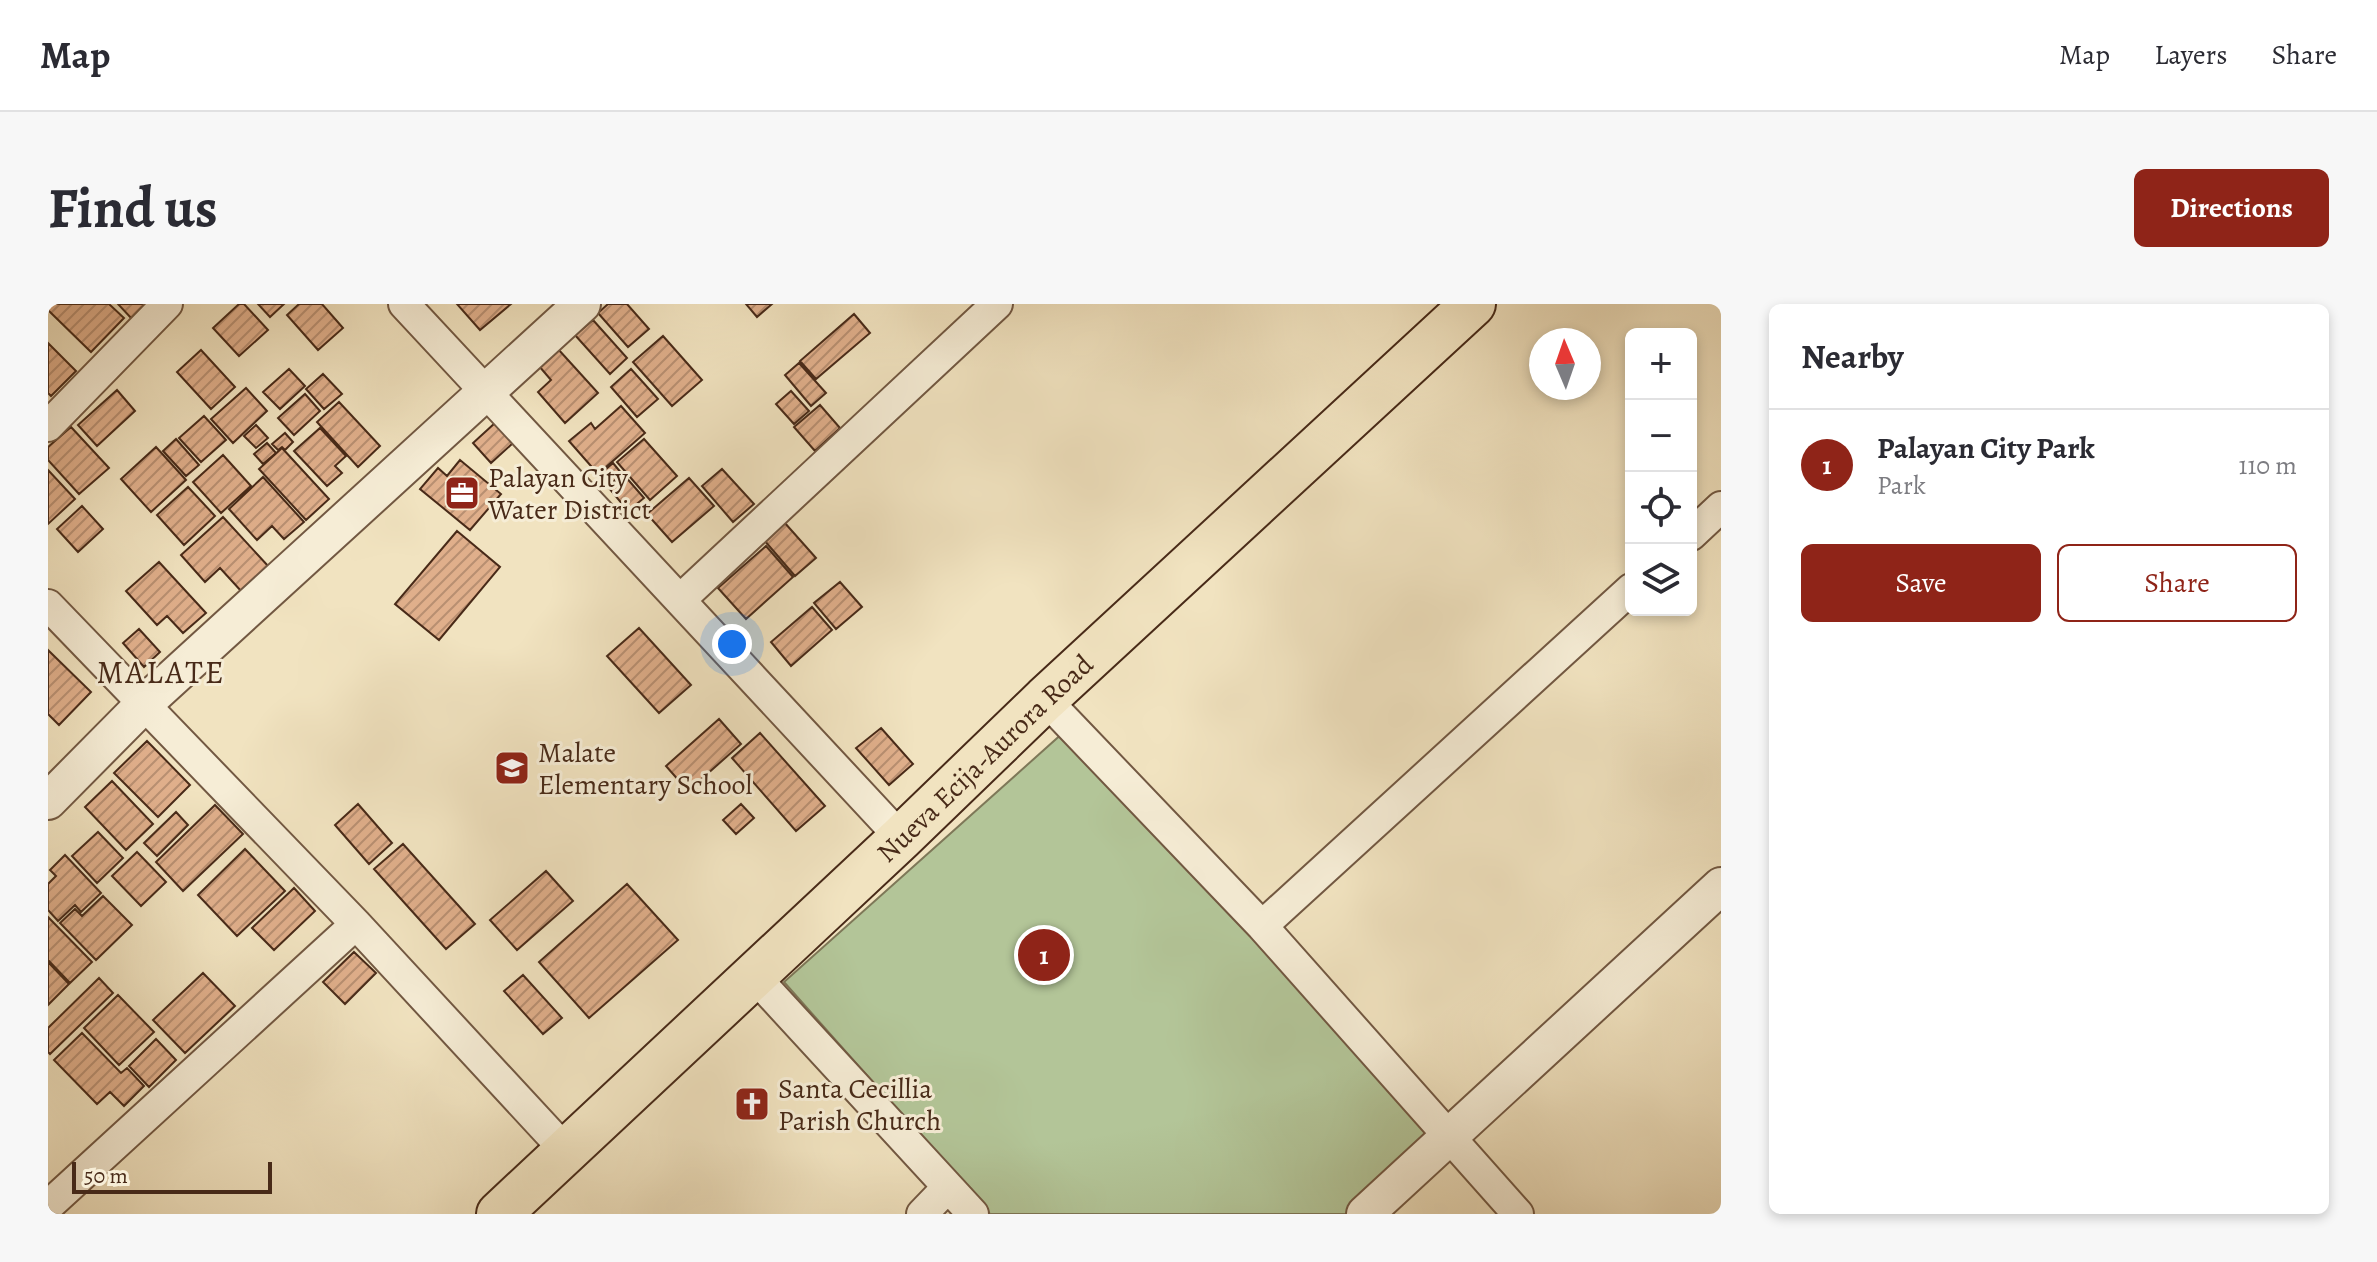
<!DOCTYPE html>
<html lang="en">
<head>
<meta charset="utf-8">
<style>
  :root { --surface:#fff; --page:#f7f7f7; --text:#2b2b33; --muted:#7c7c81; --line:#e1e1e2; --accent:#8f2418 }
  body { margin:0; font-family:Alegreya,serif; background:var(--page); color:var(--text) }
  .controls { position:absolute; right:24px; top:24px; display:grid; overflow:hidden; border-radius:12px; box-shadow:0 4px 12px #0003 }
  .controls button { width:72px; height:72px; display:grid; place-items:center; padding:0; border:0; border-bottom:2px solid var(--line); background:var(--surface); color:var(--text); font:40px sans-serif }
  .compass { position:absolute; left:1481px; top:24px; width:72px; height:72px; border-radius:50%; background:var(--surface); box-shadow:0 4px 12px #0003; rotate:358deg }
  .scale { position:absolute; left:24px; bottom:20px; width:200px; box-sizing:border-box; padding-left:8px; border:4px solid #482a18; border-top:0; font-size:22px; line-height:28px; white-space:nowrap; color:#482a18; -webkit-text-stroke:6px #f6edd6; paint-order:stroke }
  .you { position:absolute; left:684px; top:340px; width:28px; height:28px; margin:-20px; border:6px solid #fff; border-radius:50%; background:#1a73e8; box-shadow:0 0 0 12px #1a73e833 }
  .badge { display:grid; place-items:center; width:52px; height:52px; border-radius:50%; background:var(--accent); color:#fff; font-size:26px; font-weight:700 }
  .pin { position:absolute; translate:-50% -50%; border:4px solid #fff; box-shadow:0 2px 8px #0006 }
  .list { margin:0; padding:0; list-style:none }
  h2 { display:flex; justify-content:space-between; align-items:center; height:104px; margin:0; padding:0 32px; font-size:34px }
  h2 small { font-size:26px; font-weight:400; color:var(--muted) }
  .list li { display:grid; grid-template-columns:52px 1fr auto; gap:24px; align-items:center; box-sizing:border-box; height:112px; padding:0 32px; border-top:2px solid var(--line) }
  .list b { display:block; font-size:30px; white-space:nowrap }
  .list p { margin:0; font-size:26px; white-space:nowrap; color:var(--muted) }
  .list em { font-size:26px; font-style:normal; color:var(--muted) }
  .actions { display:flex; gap:16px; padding:24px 32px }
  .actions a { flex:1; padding:18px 0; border:2px solid var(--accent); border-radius:12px; text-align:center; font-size:28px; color:var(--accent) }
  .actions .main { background:var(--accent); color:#fff }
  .icon { flex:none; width:44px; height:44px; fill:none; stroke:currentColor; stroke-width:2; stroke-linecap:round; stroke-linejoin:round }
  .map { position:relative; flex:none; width:1673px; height:910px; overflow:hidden; border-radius:12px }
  header { display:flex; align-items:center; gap:48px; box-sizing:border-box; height:112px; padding:0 40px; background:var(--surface); border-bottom:2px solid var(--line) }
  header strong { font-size:38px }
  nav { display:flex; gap:44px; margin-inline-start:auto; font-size:28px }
  .intro { display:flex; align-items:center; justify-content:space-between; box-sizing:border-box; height:192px; padding:0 48px }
  h1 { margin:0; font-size:56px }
  .button { padding:20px 36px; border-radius:12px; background:var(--accent); color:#fff; font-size:28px; font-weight:700 }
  main { display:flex; gap:48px; padding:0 48px }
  aside { flex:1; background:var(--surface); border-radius:12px; box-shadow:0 4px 12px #0003 }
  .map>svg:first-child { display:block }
</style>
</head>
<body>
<header>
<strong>Map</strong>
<nav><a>Map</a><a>Layers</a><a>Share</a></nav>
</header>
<div class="intro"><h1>Find us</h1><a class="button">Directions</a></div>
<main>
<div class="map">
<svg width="1673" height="910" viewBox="0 0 1673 910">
  <defs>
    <pattern id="building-hatch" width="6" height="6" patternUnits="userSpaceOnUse" patternTransform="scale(2)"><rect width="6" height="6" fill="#e0af8b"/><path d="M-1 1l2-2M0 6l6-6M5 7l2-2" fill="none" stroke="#b88f71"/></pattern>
  </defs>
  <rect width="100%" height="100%" fill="#f1e3c0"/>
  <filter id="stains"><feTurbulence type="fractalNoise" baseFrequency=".0025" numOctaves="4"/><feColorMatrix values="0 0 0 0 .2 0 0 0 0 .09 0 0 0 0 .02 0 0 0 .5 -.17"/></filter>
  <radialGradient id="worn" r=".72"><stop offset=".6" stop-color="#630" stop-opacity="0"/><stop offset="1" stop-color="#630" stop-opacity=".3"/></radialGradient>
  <path fill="#b3c598" stroke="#7e7858" stroke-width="2" d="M 1016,428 L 1202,625 L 1386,834 L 1302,910 L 942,910 L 736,678 Z"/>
  <path fill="url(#building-hatch)" stroke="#482a18" stroke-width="2" d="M 2,0 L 61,0 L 76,14 L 43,48 L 0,6 Z
    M 70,0 L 99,0 L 84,15 Z
    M 191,0 L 196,0 L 220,26 L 191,52 L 165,24 Z
    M 210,0 L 236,0 L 222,13 Z
    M 251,0 L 274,0 L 295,24 L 270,46 L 239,11 Z
    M 409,0 L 463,0 L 432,26 Z
    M 560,0 L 579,0 L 601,25 L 580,43 L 550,9 Z
    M 698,0 L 724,0 L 709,13 Z
    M 806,10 L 822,29 L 768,75 L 752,57 Z
    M 545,16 L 579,54 L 562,70 L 527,31 Z
    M 615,32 L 654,76 L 624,102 L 585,58 Z
    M 0,39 L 28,67 L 3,92 L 0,89 Z
    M 510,45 L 550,89 L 517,119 L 490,88 L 503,76 L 491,62 Z
    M 153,46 L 187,83 L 163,105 L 129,68 Z
    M 751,59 L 778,89 L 763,102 L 737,71 Z
    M 241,65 L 257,82 L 232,105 L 215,88 Z
    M 583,65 L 610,95 L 589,113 L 563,83 Z
    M 275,70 L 294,90 L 276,105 L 258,85 Z
    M 198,84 L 219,107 L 185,139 L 163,115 Z
    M 69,86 L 87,107 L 49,142 L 30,121 Z
    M 743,87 L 761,107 L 746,120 L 728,100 Z
    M 257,90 L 272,107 L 246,131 L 230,114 Z
    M 291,98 L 332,142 L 310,163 L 269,118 Z
    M 772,101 L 792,124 L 767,147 L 746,123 Z
    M 573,102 L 597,129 L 550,170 L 521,137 L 543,119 L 547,125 Z
    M 156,112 L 178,136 L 153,158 L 131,134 Z
    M 447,119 L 465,139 L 443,159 L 425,139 Z
    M 208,121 L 220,134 L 208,144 L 196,132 Z
    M 23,123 L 61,164 L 31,190 L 0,156 L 0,143 Z
    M 272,124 L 298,152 L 287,162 L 294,169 L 279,182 L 246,147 Z
    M 237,129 L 245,138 L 237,146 L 234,143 L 230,146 L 224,140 Z
    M 128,135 L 151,161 L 138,172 L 115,147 Z
    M 596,135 L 629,172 L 602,196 L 569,158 Z
    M 219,139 L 228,149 L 215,160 L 206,150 Z
    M 108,143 L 138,176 L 103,208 L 73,175 Z
    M 234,144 L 281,195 L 258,216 L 211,165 Z
    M 175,151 L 203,182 L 173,209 L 145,178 Z
    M 412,156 L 453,190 L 422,226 L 372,185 L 390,164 L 399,172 Z
    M 565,159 L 574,170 L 559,183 L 550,172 Z
    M 674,165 L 706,200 L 685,218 L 654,182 Z
    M 0,166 L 27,195 L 0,220 Z
    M 576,171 L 596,194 L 580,207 L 561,184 Z
    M 215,173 L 256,218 L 236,235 L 224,222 L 209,236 L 181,205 Z
    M 641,174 L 666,202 L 624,238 L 599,210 Z
    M 140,183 L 167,212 L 136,241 L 109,211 Z
    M 34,202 L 55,225 L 30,248 L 9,225 Z
    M 175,213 L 221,263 L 194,288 L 172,264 L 157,278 L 133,251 Z
    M 736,218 L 768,254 L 747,272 L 716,236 Z
    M 409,227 L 452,263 L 391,336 L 347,300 Z
    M 718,242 L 745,273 L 698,315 L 670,284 Z
    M 111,258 L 158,309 L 135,329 L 119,312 L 109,321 L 78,287 Z
    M 792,278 L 814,303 L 788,325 L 766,299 Z
    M 764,303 L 784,326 L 743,362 L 723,338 Z
    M 591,324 L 643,381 L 611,409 L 559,352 Z
    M 91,325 L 112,348 L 96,363 L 75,339 Z
    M 0,346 L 43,388 L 11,421 L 0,410 Z
    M 671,415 L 693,440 L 640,487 L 618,462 Z
    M 833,424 L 865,460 L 841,481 L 808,444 Z
    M 712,429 L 777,502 L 748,527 L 684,454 Z
    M 99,437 L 142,481 L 110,513 L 66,469 Z
    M 64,477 L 105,520 L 78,546 L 37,503 Z
    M 310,500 L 344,539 L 321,560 L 287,521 Z
    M 693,500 L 706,514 L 688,530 L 675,516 Z
    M 167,501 L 195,530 L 135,587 L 108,558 Z
    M 128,508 L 140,521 L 109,552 L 96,539 Z
    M 50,528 L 75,554 L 49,579 L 24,552 Z
    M 355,540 L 427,620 L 398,645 L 326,565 Z
    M 197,545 L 237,587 L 189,632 L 150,591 Z
    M 89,548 L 118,578 L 93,602 L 64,572 Z
    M 17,551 L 53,589 L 33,608 L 27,601 L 10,617 L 0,606 L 0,580 L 8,572 L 2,566 Z
    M 498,567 L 525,597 L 469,646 L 442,616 Z
    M 579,580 L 630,636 L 541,714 L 491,658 Z
    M 246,584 L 267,607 L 226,646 L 204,624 Z
    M 55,592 L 84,621 L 48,656 L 12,619 L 27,605 L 34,612 Z
    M 0,613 L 44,658 L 22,679 L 0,656 Z
    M 306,648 L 328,669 L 297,700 L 275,678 Z
    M 0,658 L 21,680 L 0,701 Z
    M 155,669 L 187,702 L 137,749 L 105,716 Z
    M 475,671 L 514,714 L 495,730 L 456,687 Z
    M 51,674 L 65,689 L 2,750 L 0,748 L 0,724 Z
    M 70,691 L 106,728 L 71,761 L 36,724 Z
    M 34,729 L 73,769 L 79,764 L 96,782 L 76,802 L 62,788 L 49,800 L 6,756 Z
    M 108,735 L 128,756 L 101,783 L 81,762 Z"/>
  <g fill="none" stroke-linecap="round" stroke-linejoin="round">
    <defs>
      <path id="minor" d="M 356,0 L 853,534
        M 0,122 L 119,0
        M 1643,231 L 1673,203
        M 633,295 L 949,0
        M 0,301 L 308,620 L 518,847
        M 997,395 L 1214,622 L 1470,910
        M 1214,622 L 1583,285
        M 706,672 L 925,910
        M 0,902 L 308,620
        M 874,910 L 900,883"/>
      <path id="tertiary" d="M 0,497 L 97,399 L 534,0
        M 1317,910 L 1673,582"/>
      <g id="primary">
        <path id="s1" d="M 451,910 L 853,534 L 997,395 L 1425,0"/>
      </g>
    </defs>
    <use href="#minor" stroke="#725842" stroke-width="34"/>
    <use href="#tertiary" stroke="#725842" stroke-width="40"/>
    <use href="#primary" stroke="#482a18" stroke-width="48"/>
    <use href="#minor" stroke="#f6edd6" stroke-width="30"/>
    <use href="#tertiary" stroke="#f6edd6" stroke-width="36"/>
    <use href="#primary" stroke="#f1e3c0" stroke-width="44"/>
  </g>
  <defs>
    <symbol id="office-square" viewBox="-11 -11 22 22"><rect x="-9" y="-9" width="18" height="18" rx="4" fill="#8f2418" stroke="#f6edd6"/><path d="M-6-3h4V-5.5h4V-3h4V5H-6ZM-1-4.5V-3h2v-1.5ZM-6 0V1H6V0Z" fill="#fff"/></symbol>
    <symbol id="school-square" viewBox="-11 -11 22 22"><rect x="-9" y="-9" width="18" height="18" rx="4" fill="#8f2418" stroke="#f6edd6"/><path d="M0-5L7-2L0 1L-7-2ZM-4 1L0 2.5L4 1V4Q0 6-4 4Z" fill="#fff"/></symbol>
    <symbol id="church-square" viewBox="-11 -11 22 22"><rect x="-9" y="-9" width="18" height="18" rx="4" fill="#8f2418" stroke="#f6edd6"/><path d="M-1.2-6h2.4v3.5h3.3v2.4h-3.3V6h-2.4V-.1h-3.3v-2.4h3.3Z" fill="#fff"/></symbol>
  </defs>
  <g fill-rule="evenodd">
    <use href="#office-square" x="394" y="169" width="40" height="40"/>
    <use href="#school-square" x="444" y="444" width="40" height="40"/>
    <use href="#church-square" x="684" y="780" width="40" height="40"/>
  </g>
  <g text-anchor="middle" stroke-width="6" stroke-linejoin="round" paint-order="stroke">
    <g font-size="28" fill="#482a18" stroke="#f6edd6" text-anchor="start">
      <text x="440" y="183">Palayan City<tspan x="440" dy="32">Water District</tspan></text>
      <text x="490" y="458">Malate<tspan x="490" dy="32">Elementary School</tspan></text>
      <text x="730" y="794">Santa Cecillia<tspan x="730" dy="32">Parish Church</tspan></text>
    </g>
    <g font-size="28" fill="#482a18" stroke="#f6edd6">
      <text dy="10" stroke="none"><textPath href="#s1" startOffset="666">Nueva Ecija-Aurora Road</textPath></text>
    </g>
    <g font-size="32" letter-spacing="2" fill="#482a18" stroke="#f6edd6">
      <text x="113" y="379">MALATE</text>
    </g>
  </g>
  <rect width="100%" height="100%" filter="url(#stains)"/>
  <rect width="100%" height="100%" fill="url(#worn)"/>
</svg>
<div class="controls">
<button>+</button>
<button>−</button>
<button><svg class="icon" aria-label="locate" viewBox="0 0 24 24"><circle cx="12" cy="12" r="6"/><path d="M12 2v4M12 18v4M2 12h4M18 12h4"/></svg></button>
<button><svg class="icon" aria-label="layers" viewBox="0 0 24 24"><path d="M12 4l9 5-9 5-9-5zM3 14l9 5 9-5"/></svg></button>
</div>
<svg class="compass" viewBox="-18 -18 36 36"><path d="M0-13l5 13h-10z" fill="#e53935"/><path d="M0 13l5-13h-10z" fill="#7c7c81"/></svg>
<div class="scale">50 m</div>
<div class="you"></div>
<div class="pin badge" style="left:996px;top:651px">1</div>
</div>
<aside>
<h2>Nearby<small></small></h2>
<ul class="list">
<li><span class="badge">1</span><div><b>Palayan City Park</b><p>Park</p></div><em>110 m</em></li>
</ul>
<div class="actions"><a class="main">Save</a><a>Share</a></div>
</aside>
</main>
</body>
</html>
